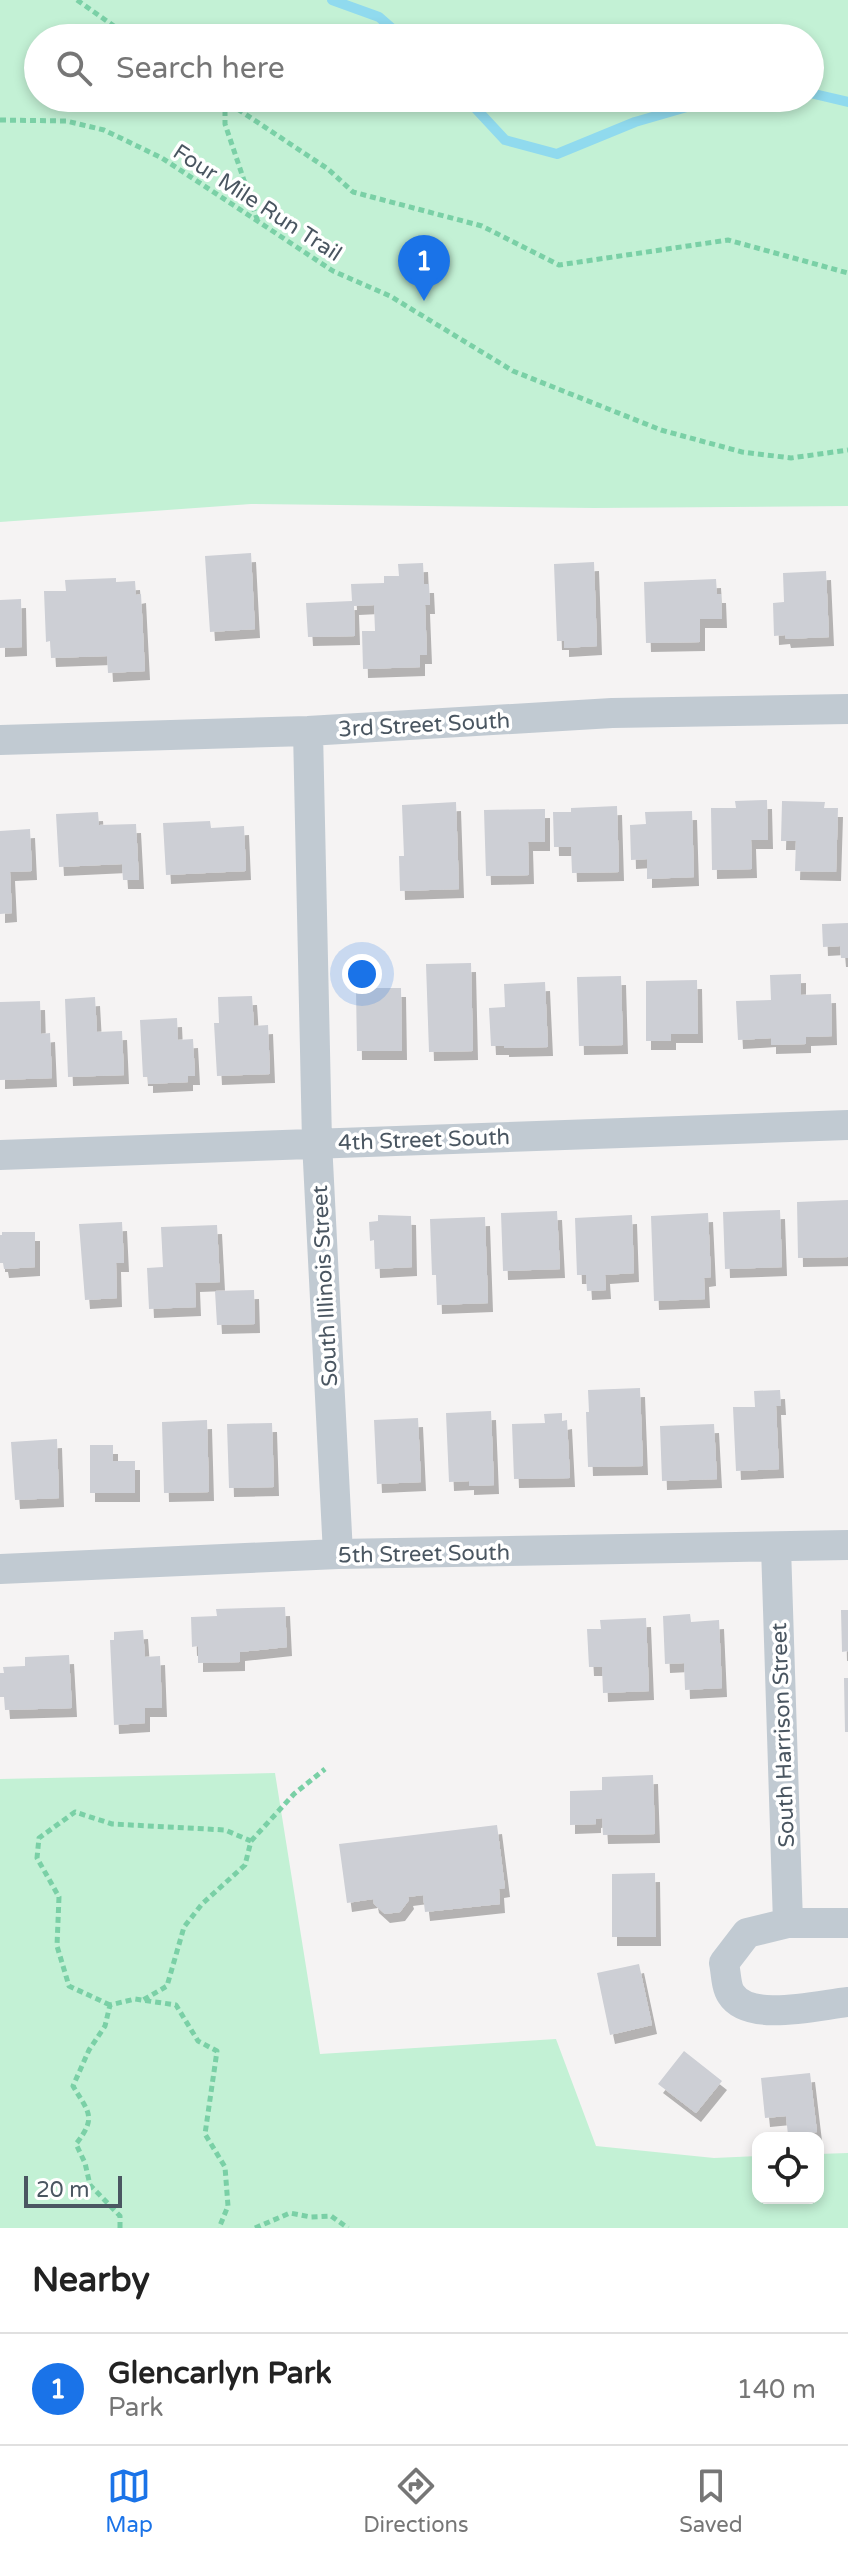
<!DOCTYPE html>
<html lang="en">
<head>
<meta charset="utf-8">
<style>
  :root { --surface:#fff; --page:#f2f2f2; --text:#222; --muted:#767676; --line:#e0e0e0; --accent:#1a73e8 }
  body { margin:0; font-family:"Varela Round",sans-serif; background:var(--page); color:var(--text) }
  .controls { position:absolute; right:24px; bottom:24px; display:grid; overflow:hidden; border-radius:16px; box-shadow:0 4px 12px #0003 }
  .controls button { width:72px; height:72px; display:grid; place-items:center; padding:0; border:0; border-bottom:2px solid var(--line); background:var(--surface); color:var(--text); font:40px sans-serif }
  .scale { position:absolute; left:24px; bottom:20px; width:98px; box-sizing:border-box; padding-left:8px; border:4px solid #4a5661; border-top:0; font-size:22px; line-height:28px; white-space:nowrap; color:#4a5661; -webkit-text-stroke:6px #fff; paint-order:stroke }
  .you { position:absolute; left:362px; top:974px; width:28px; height:28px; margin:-20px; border:6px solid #fff; border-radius:50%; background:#1a73e8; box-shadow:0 0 0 12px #1a73e833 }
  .badge { display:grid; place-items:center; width:52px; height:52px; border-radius:50%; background:var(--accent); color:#fff; font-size:26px; font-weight:700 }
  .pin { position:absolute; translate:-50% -66px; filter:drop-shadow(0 2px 4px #0008) }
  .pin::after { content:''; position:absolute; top:42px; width:28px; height:24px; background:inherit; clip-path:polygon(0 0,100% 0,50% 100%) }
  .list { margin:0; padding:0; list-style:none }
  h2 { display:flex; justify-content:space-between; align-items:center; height:104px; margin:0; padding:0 32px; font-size:34px }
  h2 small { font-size:26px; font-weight:400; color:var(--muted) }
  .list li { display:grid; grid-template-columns:52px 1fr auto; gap:24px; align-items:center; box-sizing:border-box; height:112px; padding:0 32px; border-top:2px solid var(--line) }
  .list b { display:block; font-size:30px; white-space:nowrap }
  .list p { margin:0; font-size:26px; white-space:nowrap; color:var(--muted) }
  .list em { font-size:26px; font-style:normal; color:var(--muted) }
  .icon { flex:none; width:44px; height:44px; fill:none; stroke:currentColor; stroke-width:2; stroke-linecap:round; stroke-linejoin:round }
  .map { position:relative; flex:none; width:848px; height:2228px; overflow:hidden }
  .search { position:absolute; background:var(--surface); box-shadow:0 4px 12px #0003; left:24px; right:24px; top:24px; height:88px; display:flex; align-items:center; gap:20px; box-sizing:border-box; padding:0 28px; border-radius:44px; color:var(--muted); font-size:30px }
  .sheet { height:216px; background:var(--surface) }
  nav { display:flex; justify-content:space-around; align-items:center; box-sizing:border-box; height:112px; border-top:2px solid var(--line); background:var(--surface); font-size:22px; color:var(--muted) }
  nav a { display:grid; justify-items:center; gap:4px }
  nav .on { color:var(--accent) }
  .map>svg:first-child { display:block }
</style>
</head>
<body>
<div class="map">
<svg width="848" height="2228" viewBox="0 0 848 2228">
  <defs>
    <filter id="shadow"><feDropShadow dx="5" dy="9" stdDeviation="0" flood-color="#0004"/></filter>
  </defs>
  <rect width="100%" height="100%" fill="#f5f3f3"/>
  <path fill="#c3f1d5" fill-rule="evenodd" d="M 0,0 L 848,0 L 848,506 L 594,508 L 251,504 L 0,522 ZM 810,38 L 810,98 L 38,98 L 38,38 Z
    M 275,1773 L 320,2054 L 556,2039 L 596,2146 L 714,2158 L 758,2156 L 758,2198 L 818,2198 L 818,2154 L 848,2153 L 848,2228 L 0,2228 L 0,1779 Z"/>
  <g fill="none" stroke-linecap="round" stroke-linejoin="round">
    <path stroke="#90daee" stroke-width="10" d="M 332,0 L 379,17 L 403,38
      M 810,93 L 848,102
      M 466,98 L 505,140 L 557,154 L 635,122 L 718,98"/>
  </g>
  <path fill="#cdcfd5" filter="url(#shadow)" d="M 251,553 L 255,629 L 210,632 L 205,556 Z
    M 594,562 L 597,646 L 564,648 L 564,641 L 557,641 L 554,564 Z
    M 423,563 L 424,584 L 429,584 L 430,605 L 425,605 L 427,655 L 420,655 L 420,667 L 363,669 L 362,631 L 375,631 L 374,605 L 354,606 L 355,636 L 308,637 L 306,603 L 352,601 L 351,584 L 384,583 L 384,576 L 399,576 L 398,564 Z
    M 826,571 L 829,637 L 786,639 L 785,635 L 774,636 L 773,603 L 784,602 L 783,573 Z
    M 116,578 L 116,582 L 135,581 L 136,595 L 141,594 L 145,671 L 108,673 L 107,656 L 51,658 L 50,641 L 46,642 L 44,591 L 66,591 L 65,580 Z
    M 716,579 L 717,594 L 721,594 L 722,619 L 700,619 L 700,642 L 646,643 L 644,582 Z
    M 21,599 L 22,647 L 0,648 L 0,600 Z
    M 767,800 L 768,840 L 751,840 L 752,869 L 712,870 L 711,808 L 736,808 L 735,801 Z
    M 782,801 L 825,802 L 824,808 L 838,808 L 836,872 L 795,871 L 796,841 L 781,841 Z
    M 456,802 L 459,889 L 400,891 L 399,856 L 404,856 L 402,805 Z
    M 617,806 L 619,872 L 572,873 L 571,847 L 554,847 L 553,812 L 571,812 L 571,808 Z
    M 545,809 L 545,842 L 528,842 L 529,875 L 486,876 L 484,810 Z
    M 692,811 L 694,877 L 647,879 L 647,859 L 631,860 L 630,825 L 646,824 L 645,812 Z
    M 98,812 L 99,825 L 136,824 L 139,880 L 123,880 L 122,864 L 59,867 L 56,814 Z
    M 210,821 L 211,828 L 244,826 L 246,871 L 166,875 L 163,823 Z
    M 30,829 L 32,871 L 10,872 L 12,913 L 0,914 L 0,831 Z
    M 848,923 L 848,958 L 841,958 L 840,946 L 823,947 L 822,924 Z
    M 471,963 L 473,1051 L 429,1052 L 426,964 Z
    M 801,974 L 801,995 L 831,994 L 832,1036 L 806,1037 L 806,1044 L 771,1045 L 771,1038 L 738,1040 L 736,1001 L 771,1000 L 770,975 Z
    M 621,976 L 623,1045 L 579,1046 L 577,977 Z
    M 697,980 L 698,1034 L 671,1034 L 671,1041 L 646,1041 L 646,981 Z
    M 545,982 L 548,1047 L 504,1048 L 504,1046 L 491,1046 L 489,1008 L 505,1007 L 504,984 Z
    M 356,988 L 401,988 L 402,1051 L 357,1051 Z
    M 252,996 L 254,1026 L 268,1025 L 270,1074 L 217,1076 L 214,1023 L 219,1023 L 218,997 Z
    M 95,997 L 97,1032 L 122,1031 L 124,1075 L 68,1077 L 65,999 Z
    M 40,1001 L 41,1034 L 50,1033 L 52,1078 L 0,1080 L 0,1002 Z
    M 177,1018 L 178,1040 L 193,1039 L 195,1076 L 188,1076 L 188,1082 L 148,1084 L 148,1077 L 143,1077 L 140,1020 Z
    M 848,1200 L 848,1257 L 798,1258 L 797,1202 Z
    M 780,1210 L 782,1267 L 725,1269 L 723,1212 Z
    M 557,1211 L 560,1269 L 503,1271 L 501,1213 Z
    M 708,1213 L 711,1277 L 704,1278 L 705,1299 L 654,1301 L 651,1216 Z
    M 378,1215 L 411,1216 L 412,1267 L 375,1269 L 374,1240 L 370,1241 L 369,1222 L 378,1221 Z
    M 632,1215 L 634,1273 L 605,1275 L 606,1290 L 587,1291 L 586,1275 L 577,1275 L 575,1218 Z
    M 485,1217 L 488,1303 L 437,1305 L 436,1275 L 432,1275 L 430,1219 Z
    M 122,1222 L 124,1263 L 116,1263 L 117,1298 L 85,1300 L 79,1224 Z
    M 217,1225 L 220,1282 L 195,1283 L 196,1307 L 149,1309 L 147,1268 L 163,1267 L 161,1227 Z
    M 2,1232 L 35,1232 L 35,1267 L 4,1269 L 3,1263 L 0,1263 L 0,1235 L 2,1235 Z
    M 254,1290 L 255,1324 L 217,1325 L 215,1291 Z
    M 640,1388 L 643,1466 L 588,1467 L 586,1412 L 589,1412 L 588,1390 Z
    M 780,1390 L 781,1406 L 776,1406 L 779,1469 L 736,1471 L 733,1407 L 755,1407 L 754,1391 Z
    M 491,1411 L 494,1485 L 469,1486 L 469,1481 L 449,1482 L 446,1413 Z
    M 562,1413 L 562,1421 L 567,1420 L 570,1478 L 514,1479 L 512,1424 L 545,1423 L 544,1414 Z
    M 418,1418 L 421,1482 L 377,1484 L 374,1420 Z
    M 207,1420 L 209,1492 L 164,1493 L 162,1422 Z
    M 272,1423 L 274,1487 L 229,1488 L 227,1424 Z
    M 714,1424 L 717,1479 L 662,1481 L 660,1426 Z
    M 57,1439 L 59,1498 L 15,1500 L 11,1442 Z
    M 90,1445 L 113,1445 L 113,1461 L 135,1461 L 135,1493 L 90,1493 Z
    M 285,1607 L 287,1647 L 240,1652 L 240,1662 L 198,1663 L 198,1646 L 192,1647 L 191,1617 L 217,1616 L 216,1609 Z
    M 841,1610 L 848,1610 L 848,1651 L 842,1652 Z
    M 690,1614 L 691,1622 L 719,1620 L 722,1688 L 685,1690 L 684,1663 L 665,1664 L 663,1616 Z
    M 646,1618 L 649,1691 L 603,1693 L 602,1667 L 589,1667 L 587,1629 L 601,1629 L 600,1620 Z
    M 143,1630 L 145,1657 L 160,1656 L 162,1708 L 145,1708 L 145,1723 L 114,1725 L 110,1640 L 114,1640 L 114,1632 Z
    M 69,1655 L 72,1708 L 5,1710 L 4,1697 L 0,1697 L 0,1673 L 4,1673 L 3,1667 L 25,1666 L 25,1657 Z
    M 844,1678 L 848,1678 L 848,1732 L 845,1732 Z
    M 653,1775 L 655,1834 L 603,1835 L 602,1818 L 596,1819 L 596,1824 L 570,1825 L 570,1791 L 602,1790 L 602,1777 Z
    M 497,1825 L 505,1888 L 499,1889 L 500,1904 L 425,1912 L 423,1895 L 408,1897 L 409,1900 L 400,1912 L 385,1914 L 374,1904 L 373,1899 L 347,1903 L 339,1844 Z
    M 655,1873 L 656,1937 L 612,1937 L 612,1874 Z
    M 639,1964 L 652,2025 L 610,2035 L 597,1973 Z
    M 684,2051 L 722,2081 L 696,2113 L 658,2084 Z
    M 810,2073 L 817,2132 L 788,2135 L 786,2116 L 765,2118 L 761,2078 Z"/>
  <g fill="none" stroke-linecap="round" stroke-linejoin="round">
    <path stroke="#7ad0a6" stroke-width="5" stroke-dasharray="6 4" stroke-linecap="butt" d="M 77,0 L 131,38
      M 221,98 L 328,169 L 353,192 L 482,226 L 559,265 L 728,240 L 848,273
      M 225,100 L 225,124 L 258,222
      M 0,120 L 66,121 L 104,130 L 162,158 L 333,271 L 390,296 L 513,371 L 661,430 L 742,452 L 791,458 L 848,450
      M 251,1841 L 294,1794 L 325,1769
      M 110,2005 L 69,1986 L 57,1946 L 59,1897 L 37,1858 L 39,1838 L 75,1812 L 112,1824 L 225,1830 L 251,1841 L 245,1865 L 202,1904 L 184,1927 L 167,1986 L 143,2000
      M 120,2228 L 120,2216 L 90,2185 L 85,2163 L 76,2144 C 97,2117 89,2113 73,2086 L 89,2050 L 105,2026 L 110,2005 L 135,1999 L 176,2005 L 198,2041 L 217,2051 L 205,2134 L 225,2167 L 228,2206 L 219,2228
      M 255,2228 L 290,2213 L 311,2217 L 331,2216 L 348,2228"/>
    <path stroke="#c1cad2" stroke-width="30" d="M 308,731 L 317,1142 L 338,1554
      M 0,740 L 308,731 L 612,713 L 848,709
      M 0,1155 L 848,1125
      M 776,1547 L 788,1923
      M 0,1569 L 338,1554 L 848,1545
      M 848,1923 L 788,1923 L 747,1933 L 724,1963 C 726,1972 726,1987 731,1994 C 749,2023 818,2005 848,2002"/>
  </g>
  <g text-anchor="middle" stroke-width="7" stroke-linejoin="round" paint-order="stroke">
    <g font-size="22" fill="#4a5661" stroke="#fff">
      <text transform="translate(258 202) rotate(33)" y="8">Four Mile Run Trail</text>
      <text transform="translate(424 724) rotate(-3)" y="8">3rd Street South</text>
      <text transform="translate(424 1139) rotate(-2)" y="8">4th Street South</text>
      <text transform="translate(324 1286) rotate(-93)" y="8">South Illinois Street</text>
      <text transform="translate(424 1553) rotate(-1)" y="8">5th Street South</text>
      <text transform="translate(782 1735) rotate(-92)" y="8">South Harrison Street</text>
    </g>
  </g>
</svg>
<div class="controls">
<button><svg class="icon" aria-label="locate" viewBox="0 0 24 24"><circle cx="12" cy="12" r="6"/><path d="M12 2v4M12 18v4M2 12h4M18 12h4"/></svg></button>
</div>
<div class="scale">20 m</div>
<div class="you"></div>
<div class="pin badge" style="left:424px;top:301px">1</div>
<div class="search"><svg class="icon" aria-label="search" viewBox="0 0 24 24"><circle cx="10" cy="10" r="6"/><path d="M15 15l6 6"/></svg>Search here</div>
</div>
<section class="sheet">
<h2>Nearby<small></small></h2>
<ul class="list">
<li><span class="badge">1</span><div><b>Glencarlyn Park</b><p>Park</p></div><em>140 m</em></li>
</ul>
</section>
<nav>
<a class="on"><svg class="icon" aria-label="map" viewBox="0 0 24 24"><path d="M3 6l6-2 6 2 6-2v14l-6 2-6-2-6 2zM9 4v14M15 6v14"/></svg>Map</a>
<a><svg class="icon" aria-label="directions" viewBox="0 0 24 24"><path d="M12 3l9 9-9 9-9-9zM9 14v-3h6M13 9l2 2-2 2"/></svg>Directions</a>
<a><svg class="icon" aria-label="saved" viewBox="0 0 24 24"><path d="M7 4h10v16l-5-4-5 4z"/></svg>Saved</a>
</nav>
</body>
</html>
